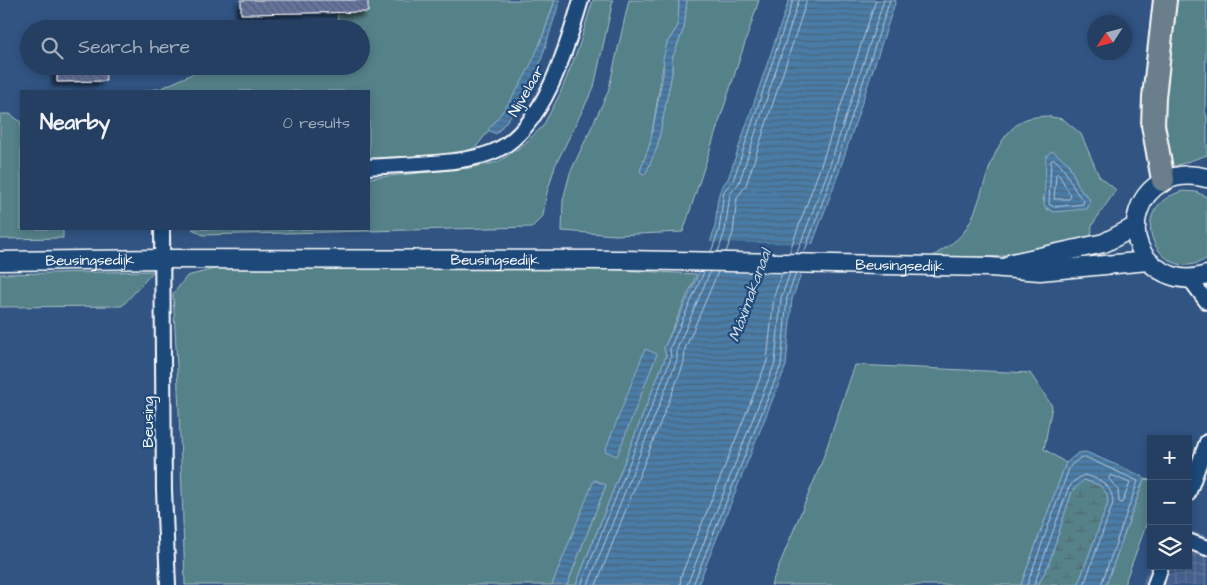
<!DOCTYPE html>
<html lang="en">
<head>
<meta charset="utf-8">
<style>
  :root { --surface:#253f62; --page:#314a6b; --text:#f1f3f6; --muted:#a3afbe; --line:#425877 }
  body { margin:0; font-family:"Architects Daughter",sans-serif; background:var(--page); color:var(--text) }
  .controls { position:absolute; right:15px; bottom:15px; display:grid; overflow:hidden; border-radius:0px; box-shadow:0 2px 8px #0003 }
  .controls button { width:45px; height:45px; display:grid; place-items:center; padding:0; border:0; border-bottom:1px solid var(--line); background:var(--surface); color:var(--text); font:25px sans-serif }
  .compass { position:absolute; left:1087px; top:15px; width:45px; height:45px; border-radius:50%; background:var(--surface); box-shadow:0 2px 8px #0003; rotate:234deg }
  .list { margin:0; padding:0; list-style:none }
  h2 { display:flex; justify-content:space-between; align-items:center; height:65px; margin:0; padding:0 20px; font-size:21px }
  h2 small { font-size:16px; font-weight:400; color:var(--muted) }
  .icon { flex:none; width:28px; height:28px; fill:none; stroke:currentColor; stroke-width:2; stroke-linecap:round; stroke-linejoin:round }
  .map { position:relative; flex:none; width:1207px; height:585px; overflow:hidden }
  .search { position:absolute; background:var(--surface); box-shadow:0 2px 8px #0003; left:20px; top:20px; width:350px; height:55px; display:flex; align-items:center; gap:12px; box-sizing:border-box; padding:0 18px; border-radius:28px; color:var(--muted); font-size:19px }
  .panel { position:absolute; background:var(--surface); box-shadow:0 2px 8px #0003; left:20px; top:90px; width:350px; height:140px; border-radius:0px }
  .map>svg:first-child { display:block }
</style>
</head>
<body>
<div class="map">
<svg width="1207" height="585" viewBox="0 0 1207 585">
  <defs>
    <pattern id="industrial-grid" width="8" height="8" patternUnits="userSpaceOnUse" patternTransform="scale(1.25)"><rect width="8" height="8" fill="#45608d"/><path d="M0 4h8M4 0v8" fill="none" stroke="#61789e"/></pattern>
    <pattern id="wetland-marsh" width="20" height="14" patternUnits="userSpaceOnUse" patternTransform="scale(1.25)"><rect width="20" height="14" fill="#558189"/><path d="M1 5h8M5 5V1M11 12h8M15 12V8" fill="none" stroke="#51696e"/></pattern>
    <pattern id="water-rules" width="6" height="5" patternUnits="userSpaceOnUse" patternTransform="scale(1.25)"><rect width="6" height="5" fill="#4a7ba7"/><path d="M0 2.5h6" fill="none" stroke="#4b647a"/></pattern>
    <pattern id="building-back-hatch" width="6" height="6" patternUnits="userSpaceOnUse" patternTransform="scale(1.25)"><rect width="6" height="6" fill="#65739e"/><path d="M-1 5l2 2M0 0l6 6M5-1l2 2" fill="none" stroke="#575e71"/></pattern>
    <filter id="shadow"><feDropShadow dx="-4.5" dy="4.5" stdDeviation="2.5" flood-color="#0009"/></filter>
  </defs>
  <rect width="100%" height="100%" fill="#315483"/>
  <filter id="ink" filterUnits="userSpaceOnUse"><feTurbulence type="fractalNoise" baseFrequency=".02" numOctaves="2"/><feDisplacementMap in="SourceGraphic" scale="10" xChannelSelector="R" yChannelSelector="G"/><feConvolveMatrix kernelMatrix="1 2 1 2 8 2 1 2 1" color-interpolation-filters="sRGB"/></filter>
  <g filter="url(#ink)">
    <path fill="url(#industrial-grid)" d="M 1188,530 L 1207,536 L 1207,585 L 1142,585 L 1151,559 L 1151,566 L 1188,566 Z"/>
    <path fill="#558189" stroke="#aac0c4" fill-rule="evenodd" d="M 337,0 L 555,0 L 534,62 L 507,107 L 476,147 L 462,154 L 369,159 L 369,91 L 145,91 L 162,88 L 209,66 L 361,66 L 361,29 L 338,29 Z
      M 593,0 L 613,0 L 594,87 L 555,166 L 546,196 L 543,216 L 532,227 L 203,235 L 192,229 L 369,229 L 369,178 L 470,168 L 498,162 L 523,145 L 543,126 L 559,96 L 578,49 Z
      M 629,0 L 679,0 L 678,26 L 667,43 L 650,144 L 640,171 L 657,148 L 672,73 L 672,59 L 684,28 L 687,0 L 759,0 L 683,232 L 615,235 L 562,231 L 563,200 L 570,173 L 608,92 Z
      M 1168,0 L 1207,0 L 1205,111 L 1207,117 L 1207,155 L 1164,170 L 1157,102 Z
      M 0,114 L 10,114 L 21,122 L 21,229 L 63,229 L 63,238 L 0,239 Z
      M 1045,116 L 1063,119 L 1081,134 L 1099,176 L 1116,190 L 1092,225 L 1091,242 L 1013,256 L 930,258 C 942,250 955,243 964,232 C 987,199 985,144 1022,121 C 1028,117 1038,117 1045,116 ZM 1068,163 L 1081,191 L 1089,198 L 1047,210 L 1043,199 Z
      M 1183,191 L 1196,192 L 1207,197 L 1207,258 C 1163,289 1118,209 1183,191 Z
      M 218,268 L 598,269 L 697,274 L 664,348 L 666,356 L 576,585 L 567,585 L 606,485 L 595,480 L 552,585 L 185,585 C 182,488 179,391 173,294 L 187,276 Z
      M 154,271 L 122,306 L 0,307 L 0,274 Z
      M 855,365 L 1030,373 L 1052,406 L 1044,449 L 1066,463 L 1021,585 L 771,585 L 821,464 Z
      M 1144,479 L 1151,480 L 1151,512 L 1124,585 L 1106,585 Z"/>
    <path fill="url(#wetland-marsh)" stroke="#aac0c4" d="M 1084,480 L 1100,485 L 1107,494 L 1108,503 L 1078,585 L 1038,585 L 1048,566 L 1072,491 Z"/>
    <path fill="url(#water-rules)" stroke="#92b0ca" d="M 555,0 L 560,0 L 537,73 L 514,112 L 496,134 L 488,130 C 524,86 538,54 555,0 Z
      M 679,0 L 687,0 L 684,28 L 672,59 L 672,73 L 657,148 L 646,173 L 643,174 L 640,171 L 650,144 L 664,70 L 663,59 L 667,43 L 678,26 Z
      M 789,0 L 896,0 L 838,175 L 792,299 L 786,366 L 698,585 L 576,585 L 666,356 L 664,348 C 682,310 703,271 714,230 C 719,210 713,195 728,179 Z
      M 1050,152 L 1054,152 L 1068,163 L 1081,191 L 1089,198 L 1090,204 L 1087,209 L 1053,212 L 1044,206 L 1046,157 Z
      M 645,349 L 657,354 L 617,456 L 605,451 Z
      M 1086,452 L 1142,476 L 1144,479 L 1106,585 L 1078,585 L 1108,503 L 1107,494 L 1100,485 L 1084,480 L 1072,491 L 1048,566 L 1038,585 L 1021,585 L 1066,463 L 1078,453 Z
      M 594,480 L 606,485 L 567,585 L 552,585 Z"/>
    <path fill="#315483" d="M 707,242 L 815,244 L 804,275 L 695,272 Z"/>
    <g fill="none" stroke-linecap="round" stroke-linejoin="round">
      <path stroke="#b7cadc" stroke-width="1" d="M 1054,159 C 1069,170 1070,188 1084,201 L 1083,204 L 1054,207 L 1049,204 L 1051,161 Z
        M 1058,173 L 1071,196 L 1069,199 L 1054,199 L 1056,175 Z
        M 711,252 L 719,230 L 724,191 L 733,181 L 793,0
        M 718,252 L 725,231 L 730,194 L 739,183 L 799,0
        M 726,252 L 733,233 L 737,198 L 746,185 L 807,0
        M 789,253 L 820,168 L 876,0
        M 797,253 L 828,171 L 884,0
        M 804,253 L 833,173 L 890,0
        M 1111,475 L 1130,483 L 1122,503 L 1119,502 L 1118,490 L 1109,479 Z
        M 581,585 L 671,358 L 670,348 L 704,272
        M 588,585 L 677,360 L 677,349 L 710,272
        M 596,585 L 684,363 L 685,349 L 718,272
        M 680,585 L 681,576 L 767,361 L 774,296 L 782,273
        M 687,585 L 775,363 L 781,298 L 790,273
        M 693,585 L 781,365 L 787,298 L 796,273
        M 1027,585 L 1070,466 L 1080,458 L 1085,457 L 1138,481 L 1101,585
        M 1034,585 L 1068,489 L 1074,481 L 1084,475 C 1100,479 1112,484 1113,503 L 1084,585"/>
    </g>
    <path fill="url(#building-back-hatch)" stroke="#fff" filter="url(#shadow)" d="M 241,0 L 368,0 L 368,12 L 241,14 Z
      M 57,66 L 105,66 L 106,81 L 57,82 Z"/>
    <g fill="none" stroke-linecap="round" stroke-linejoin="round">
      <defs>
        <path id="minor" d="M 369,167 C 404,164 467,165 497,150 C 544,127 567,47 581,0
          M 162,229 L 164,490 L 168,585
          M 1190,279 L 1207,302
          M 1188,494 L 1207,442
          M 1188,541 L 1207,548
          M 1155,585 L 1161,566"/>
        <g id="tertiary">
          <path d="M 1207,178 C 1136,159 1108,251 1170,275 C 1182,280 1195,279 1207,275"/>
          <path id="s1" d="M 0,261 L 163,259 L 622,260 L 990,267 L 1040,271 L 1148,261"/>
          <path d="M 1012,263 L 1104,243 L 1136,226"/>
        </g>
        <path id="trunk" d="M 1163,180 L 1153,125 L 1154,97 L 1165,0"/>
      </defs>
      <use href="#minor" stroke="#fff" stroke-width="18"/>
      <use href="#tertiary" stroke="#fff" stroke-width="21"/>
      <use href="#trunk" stroke="#fff" stroke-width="26"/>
      <use href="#minor" stroke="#1f4a7a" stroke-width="14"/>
      <use href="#tertiary" stroke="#1f4a7a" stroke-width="18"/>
      <use href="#trunk" stroke="#6b7e8b" stroke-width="22"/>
    </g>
  </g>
  <g text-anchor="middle" stroke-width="4.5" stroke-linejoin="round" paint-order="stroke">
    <g font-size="15" fill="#fff" stroke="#1f4a7a">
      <text transform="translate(526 91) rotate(-60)" y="5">Nijvelaar</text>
      <text dy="5" stroke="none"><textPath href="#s1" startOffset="90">Beusingsedijk</textPath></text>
      <text dy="5" stroke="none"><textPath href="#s1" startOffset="495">Beusingsedijk</textPath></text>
      <text dy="5" stroke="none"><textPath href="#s1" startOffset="900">Beusingsedijk</textPath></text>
      <text transform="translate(148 422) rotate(-90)" y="5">Beusing</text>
    </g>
    <g font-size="16" font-style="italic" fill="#d2dee9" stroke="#1f4a7a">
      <text transform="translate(749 295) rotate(-70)" y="6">Máximakanaal</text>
    </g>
  </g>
</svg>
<div class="controls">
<button>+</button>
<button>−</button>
<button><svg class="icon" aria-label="layers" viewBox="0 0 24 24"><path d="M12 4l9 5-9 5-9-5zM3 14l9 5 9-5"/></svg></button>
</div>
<svg class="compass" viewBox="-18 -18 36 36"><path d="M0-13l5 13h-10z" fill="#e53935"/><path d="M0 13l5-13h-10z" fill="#a3afbe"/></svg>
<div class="search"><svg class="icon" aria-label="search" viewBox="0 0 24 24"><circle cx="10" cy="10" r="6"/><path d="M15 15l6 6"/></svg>Search here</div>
<section class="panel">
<h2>Nearby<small>0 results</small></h2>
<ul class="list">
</ul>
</section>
</div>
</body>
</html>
